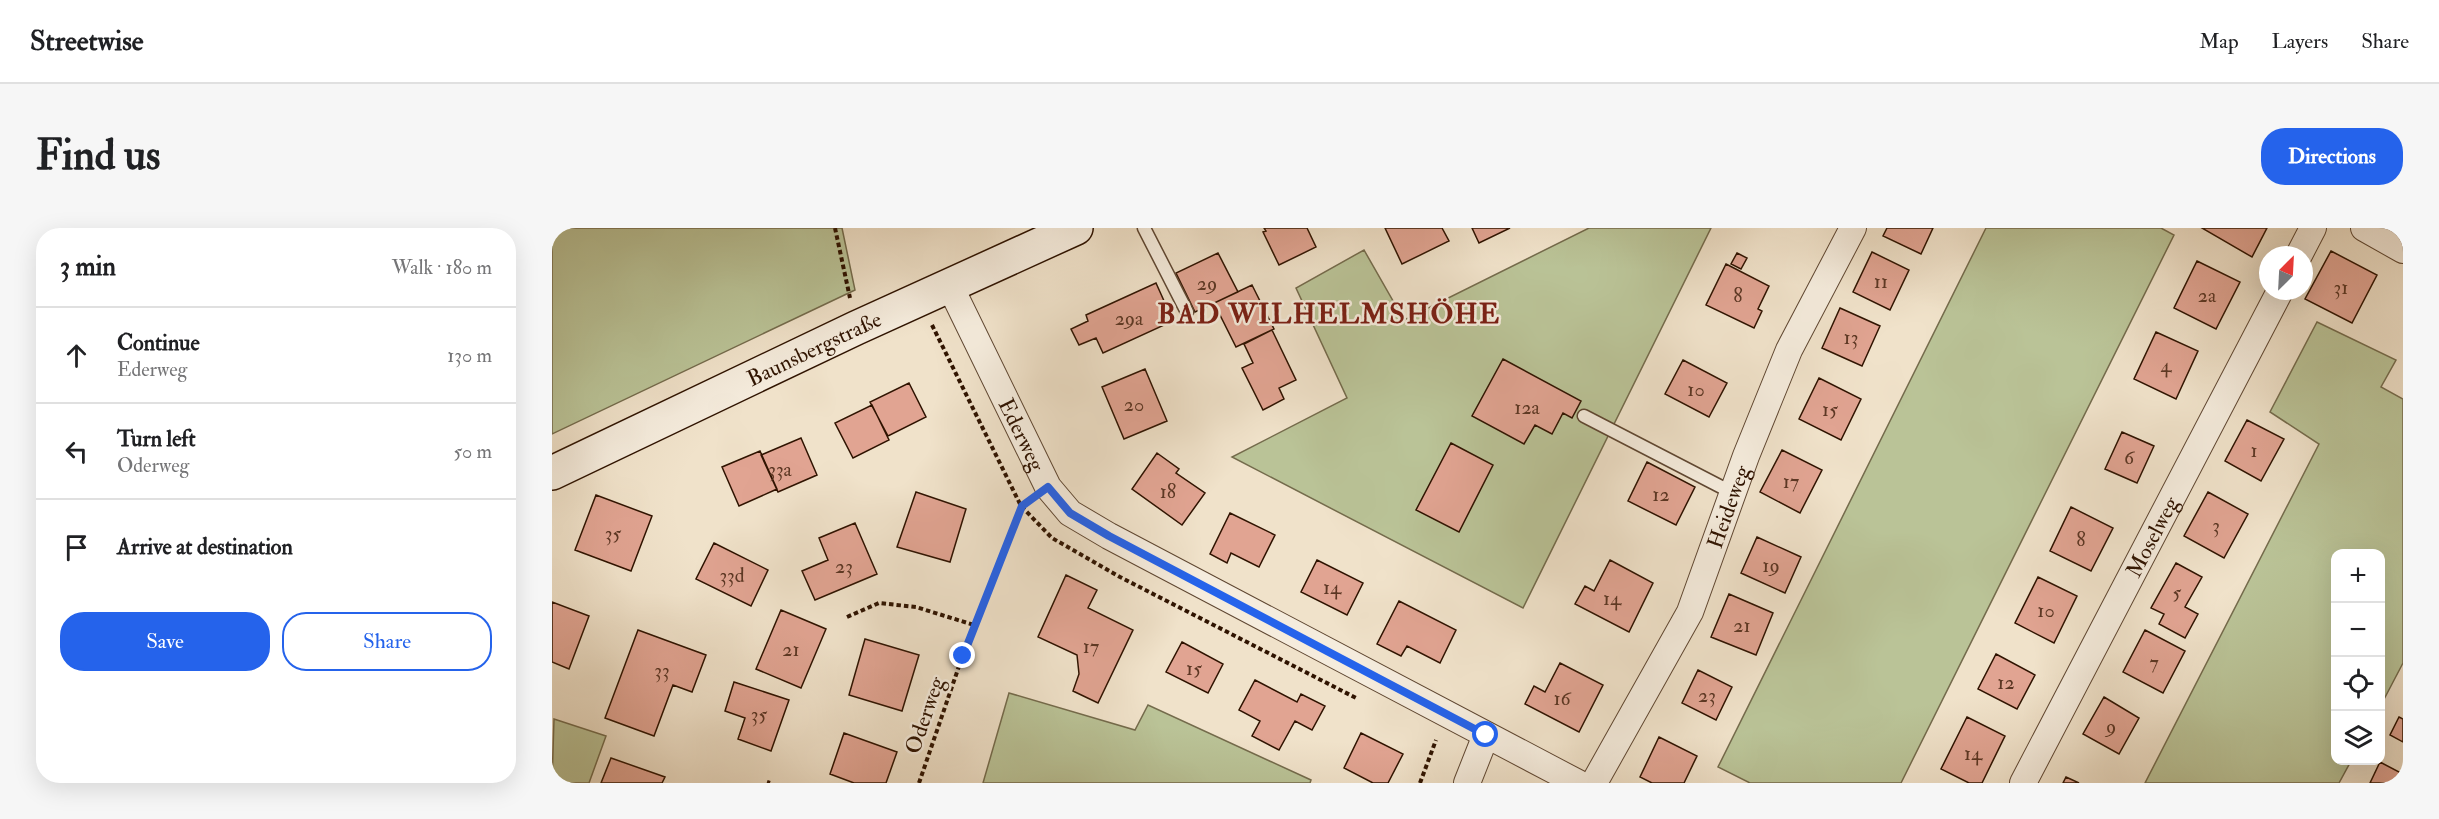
<!DOCTYPE html>
<html lang="en">
<head>
<meta charset="utf-8">
<style>
  :root { --surface:#fff; --page:#f6f6f6; --text:#202124; --muted:#757577; --line:#e0e0e0; --accent:#2563eb }
  body { margin:0; font-family:"IM FELL Double Pica",serif; background:var(--page); color:var(--text) }
  .controls { position:absolute; right:18px; bottom:18px; display:grid; overflow:hidden; border-radius:12px; box-shadow:0 6px 24px #0002 }
  .controls button { width:54px; height:54px; display:grid; place-items:center; padding:0; border:0; border-bottom:2px solid var(--line); background:var(--surface); color:var(--text); font:30px sans-serif }
  .compass { position:absolute; left:1707px; top:18px; width:54px; height:54px; border-radius:50%; background:var(--surface); box-shadow:0 6px 24px #0002; rotate:24deg }
  .stop { position:absolute; width:18px; height:18px; margin:-14px; border:4px solid #2563eb; border-radius:50%; background:#fff }
  .stop.end { background:#2563eb; border-color:#fff; box-shadow:0 2px 6px #0008 }
  .list { margin:0; padding:0; list-style:none }
  h2 { display:flex; justify-content:space-between; align-items:center; height:78px; margin:0; padding:0 24px; font-size:26px }
  h2 small { font-size:20px; font-weight:400; color:var(--muted) }
  .list li { display:grid; grid-template-columns:39px 1fr auto; gap:18px; align-items:center; box-sizing:border-box; height:96px; padding:0 24px; border-top:2px solid var(--line) }
  .list b { display:block; font-size:22px; white-space:nowrap }
  .list p { margin:0; font-size:20px; white-space:nowrap; color:var(--muted) }
  .list em { font-size:20px; font-style:normal; color:var(--muted) }
  .actions { display:flex; gap:12px; padding:18px 24px }
  .actions a { flex:1; padding:14px 0; border:2px solid var(--accent); border-radius:24px; text-align:center; font-size:21px; color:var(--accent) }
  .actions .main { background:var(--accent); color:#fff }
  .icon { flex:none; width:33px; height:33px; fill:none; stroke:currentColor; stroke-width:2; stroke-linecap:round; stroke-linejoin:round }
  .map { position:relative; flex:none; width:1851px; height:555px; overflow:hidden; border-radius:24px }
  header { display:flex; align-items:center; gap:36px; box-sizing:border-box; height:84px; padding:0 30px; background:var(--surface); border-bottom:2px solid var(--line) }
  header strong { font-size:28px }
  nav { display:flex; gap:33px; margin-inline-start:auto; font-size:21px }
  .intro { display:flex; align-items:center; justify-content:space-between; box-sizing:border-box; height:144px; padding:0 36px }
  h1 { margin:0; font-size:42px }
  .button { padding:15px 27px; border-radius:24px; background:var(--accent); color:#fff; font-size:21px; font-weight:700 }
  main { display:flex; gap:36px; padding:0 36px }
  aside { flex:1; background:var(--surface); border-radius:24px; box-shadow:0 6px 24px #0002 }
  .map>svg:first-child { display:block }
</style>
</head>
<body>
<header>
<strong>Streetwise</strong>
<nav><a>Map</a><a>Layers</a><a>Share</a></nav>
</header>
<div class="intro"><h1>Find us</h1><a class="button">Directions</a></div>
<main>
<aside>
<h2>3 min<small>Walk · 180 m</small></h2>
<ul class="list">
<li><svg class="icon" aria-label="ahead" viewBox="0 0 24 24"><path d="M12 20V5M6 11l6-6 6 6"/></svg><div><b>Continue</b><p>Ederweg</p></div><em>130 m</em></li>
<li><svg class="icon" aria-label="left" viewBox="0 0 24 24"><path d="M17 20v-9H6M10 6l-5 5 5 5"/></svg><div><b>Turn left</b><p>Oderweg</p></div><em>50 m</em></li>
<li><svg class="icon" aria-label="arrive" viewBox="0 0 24 24"><path d="M6 21V4h12l-3 4 3 4H6"/></svg><div><b>Arrive at destination</b></div></li>
</ul>
<div class="actions"><a class="main">Save</a><a>Share</a></div>
</aside>
<div class="map">
<svg width="1851" height="555" viewBox="0 0 1851 555">
  <rect width="100%" height="100%" fill="#f0e2ca"/>
  <filter id="stains"><feTurbulence type="fractalNoise" baseFrequency=".00333" numOctaves="4"/><feColorMatrix values="0 0 0 0 .2 0 0 0 0 .09 0 0 0 0 .02 0 0 0 .5 -.17"/></filter>
  <radialGradient id="worn" r=".72"><stop offset=".6" stop-color="#630" stop-opacity="0"/><stop offset="1" stop-color="#630" stop-opacity=".3"/></radialGradient>
  <path fill="#bac397" stroke="#746b4c" stroke-width="1.5" d="M 0,0 L 290,0 L 303,62 L 0,206 Z
    M 1037,0 L 1159,0 L 971,380 L 680,229 L 795,170 L 744,60 L 812,22 L 852,92 Z
    M 1434,0 L 1609,0 L 1622,7 L 1349,555 L 1198,555 L 1166,539 Z
    M 1765,94 L 1844,132 L 1829,159 L 1851,171 L 1851,435 L 1829,477 L 1828,326 L 1784,326 L 1784,532 L 1799,533 L 1787,555 L 1593,555 L 1767,216 L 1718,184 Z
    M 457,465 L 583,502 L 596,477 L 759,552 L 758,555 L 431,555 Z
    M 2,491 L 54,508 L 37,555 L 0,555 Z"/>
  <path fill="#e1a492" stroke="#2f1300" stroke-width="1.5" d="M 712,0 L 755,0 L 764,19 L 727,37 L 711,4 L 714,3 Z
    M 833,0 L 890,0 L 897,13 L 850,36 Z
    M 920,0 L 958,0 L 927,15 Z
    M 1335,0 L 1381,0 L 1369,26 L 1331,8 Z
    M 1650,0 L 1715,0 L 1700,29 Z
    M 1779,23 L 1825,47 L 1800,95 L 1753,71 Z
    M 1320,24 L 1357,42 L 1338,82 L 1301,64 Z
    M 666,25 L 686,64 L 643,84 L 624,45 Z
    M 1185,25 L 1195,30 L 1189,41 L 1179,36 Z
    M 1645,33 L 1688,54 L 1664,101 L 1622,80 Z
    M 1174,36 L 1217,58 L 1206,81 L 1210,83 L 1202,100 L 1154,77 Z
    M 604,55 L 621,93 L 551,125 L 544,110 L 527,117 L 519,101 L 536,93 L 534,87 Z
    M 700,57 L 722,101 L 684,119 L 662,75 Z
    M 1288,80 L 1328,98 L 1310,138 L 1270,120 Z
    M 720,102 L 744,152 L 727,160 L 732,171 L 711,182 L 690,140 L 701,135 L 692,116 Z
    M 1604,104 L 1646,123 L 1624,171 L 1582,151 Z
    M 951,131 L 1029,173 L 1020,190 L 1011,185 L 1000,206 L 983,197 L 972,216 L 920,188 Z
    M 1131,132 L 1175,155 L 1157,189 L 1113,166 Z
    M 593,141 L 615,193 L 572,211 L 550,159 Z
    M 1267,150 L 1309,171 L 1289,212 L 1247,191 Z
    M 357,155 L 374,189 L 336,208 L 318,174 Z
    M 320,177 L 337,212 L 301,230 L 283,195 Z
    M 1695,192 L 1732,211 L 1709,253 L 1673,233 Z
    M 1570,204 L 1602,218 L 1585,255 L 1553,241 Z
    M 249,210 L 265,247 L 226,264 L 209,227 Z
    M 899,215 L 941,237 L 907,304 L 864,282 Z
    M 1230,222 L 1270,242 L 1248,285 L 1208,264 Z
    M 208,223 L 225,261 L 187,278 L 170,239 Z
    M 605,225 L 627,241 L 624,245 L 653,265 L 630,297 L 580,261 Z
    M 1095,234 L 1143,259 L 1124,297 L 1076,273 Z
    M 364,264 L 414,281 L 398,334 L 345,319 Z
    M 1656,264 L 1696,286 L 1672,330 L 1632,308 Z
    M 44,267 L 100,288 L 79,343 L 23,322 Z
    M 1519,279 L 1561,300 L 1539,343 L 1498,323 Z
    M 678,285 L 723,307 L 707,339 L 679,325 L 675,335 L 658,326 Z
    M 303,295 L 325,346 L 263,372 L 250,343 L 276,332 L 267,310 Z
    M 1205,309 L 1249,329 L 1233,365 L 1189,345 Z
    M 162,315 L 216,342 L 199,378 L 144,351 Z
    M 765,332 L 811,355 L 795,387 L 749,364 Z
    M 1058,332 L 1101,355 L 1077,404 L 1023,376 L 1033,358 L 1042,363 Z
    M 1624,335 L 1650,349 L 1633,379 L 1646,386 L 1633,410 L 1607,396 L 1612,386 L 1599,380 Z
    M 514,347 L 545,362 L 536,380 L 581,402 L 546,475 L 521,463 L 527,446 L 525,427 L 486,409 Z
    M 1486,349 L 1525,368 L 1502,415 L 1463,395 Z
    M 1177,366 L 1221,385 L 1204,427 L 1159,409 Z
    M 847,373 L 904,402 L 888,435 L 855,418 L 849,428 L 825,416 Z
    M 0,374 L 37,388 L 17,441 L 0,434 Z
    M 229,382 L 274,401 L 249,460 L 204,441 Z
    M 86,402 L 154,427 L 140,464 L 121,457 L 102,508 L 53,490 Z
    M 1593,402 L 1633,423 L 1611,465 L 1571,444 Z
    M 313,411 L 367,427 L 350,483 L 297,467 Z
    M 630,414 L 671,436 L 656,465 L 614,444 Z
    M 1444,426 L 1483,447 L 1465,481 L 1426,461 Z
    M 1008,435 L 1051,457 L 1027,504 L 973,476 L 982,458 L 993,464 Z
    M 1146,442 L 1180,459 L 1164,492 L 1130,475 Z
    M 703,452 L 745,474 L 749,466 L 773,478 L 760,502 L 743,493 L 727,522 L 700,508 L 708,493 L 687,482 Z
    M 182,454 L 237,472 L 219,523 L 186,511 L 193,490 L 173,483 Z
    M 1552,469 L 1587,490 L 1567,526 L 1531,506 Z
    M 1415,489 L 1453,508 L 1430,555 L 1417,555 L 1389,541 Z
    M 1847,489 L 1851,491 L 1851,514 L 1838,507 Z
    M 292,505 L 345,524 L 334,555 L 302,555 L 278,546 Z
    M 809,505 L 851,526 L 836,555 L 821,555 L 792,540 Z
    M 1107,509 L 1145,528 L 1132,555 L 1100,555 L 1088,549 Z
    M 59,530 L 113,549 L 110,555 L 49,555 Z
    M 1828,534 L 1851,546 L 1851,555 L 1818,555 Z
    M 1514,549 L 1527,555 L 1511,555 Z"/>
  <g fill="none" stroke-linecap="round" stroke-linejoin="round">
    <defs>
      <path id="service" d="M 592,0 L 635,84
        M 1032,188 L 1181,265"/>
      <g id="minor">
        <path d="M 1812,0 L 1851,22"/>
        <path d="M 1747,27 L 1761,0"/>
        <path id="s1" d="M 398,58 L 496,259 L 518,285 L 557,308 L 1026,555"/>
        <path d="M 915,555 L 934,507"/>
        <path id="s2" d="M 1042,555 L 1138,384 L 1194,228 L 1237,122 L 1301,0"/>
        <path id="s3" d="M 1471,555 L 1728,63"/>
      </g>
      <g id="secondary">
        <path id="s4" d="M 0,245 L 304,100 L 524,0"/>
      </g>
    </defs>
    <use href="#service" stroke="#5f4732" stroke-width="15"/>
    <use href="#minor" stroke="#5f4732" stroke-width="28"/>
    <use href="#secondary" stroke="#2f1300" stroke-width="36"/>
    <path stroke="#2f1300" stroke-width="4" stroke-dasharray="4.5 3" stroke-linecap="butt" d="M 283,0 L 298,70
      M 380,97 L 469,278 L 500,310 L 568,349 L 806,471
      M 295,389 L 327,375 L 364,379 L 422,397
      M 215,554 L 218,555
      M 367,555 L 417,409 L 470,278
      M 868,555 L 884,512"/>
    <use href="#service" stroke="#f5ecdd" stroke-width="12"/>
    <use href="#minor" stroke="#f5ecdd" stroke-width="26"/>
    <use href="#secondary" stroke="#f5ecdd" stroke-width="33"/>
  </g>
  <g fill="none" stroke-linecap="round" stroke-linejoin="round">
    <path stroke="#2563eb" stroke-width="8" d="M 411,428 L 470,278 L 496,259 L 518,285 L 557,308 L 934,507"/>
  </g>
  <g text-anchor="middle" stroke-width="5" stroke-linejoin="round" paint-order="stroke">
    <g font-size="20" fill="#5c3724">
      <text x="1329" y="60">11</text>
      <text x="655" y="62">29</text>
      <text x="1789" y="66">31</text>
      <text x="1186" y="74">8</text>
      <text x="1655" y="74">2a</text>
      <text x="577" y="97">29a</text>
      <text x="1299" y="116">13</text>
      <text x="1614" y="144">4</text>
      <text x="1144" y="168">10</text>
      <text x="582" y="183">20</text>
      <text x="975" y="186">12a</text>
      <text x="1278" y="188">15</text>
      <text x="1702" y="229">1</text>
      <text x="1577" y="236">6</text>
      <text x="228" y="248">33a</text>
      <text x="1239" y="260">17</text>
      <text x="616" y="270">18</text>
      <text x="1109" y="273">12</text>
      <text x="1664" y="304">3</text>
      <text x="61" y="312">35</text>
      <text x="1529" y="318">8</text>
      <text x="1219" y="344">19</text>
      <text x="292" y="345">23</text>
      <text x="180" y="354">33d</text>
      <text x="780" y="366">14</text>
      <text x="1625" y="371">5</text>
      <text x="1060" y="377">14</text>
      <text x="1494" y="389">10</text>
      <text x="1190" y="404">21</text>
      <text x="539" y="425">17</text>
      <text x="239" y="428">21</text>
      <text x="1602" y="441">7</text>
      <text x="642" y="447">15</text>
      <text x="110" y="449">33</text>
      <text x="1454" y="461">12</text>
      <text x="1155" y="474">23</text>
      <text x="1010" y="477">16</text>
      <text x="207" y="493">35</text>
      <text x="1559" y="505">9</text>
      <text x="1421" y="532">14</text>
    </g>
    <g font-size="22" fill="#2f1300" stroke="#f5ecdd">
      <text dy="8" stroke="none"><textPath href="#s4" startOffset="290">Baunsbergstraße</textPath></text>
      <text dy="8" stroke="none"><textPath href="#s1" startOffset="165">Ederweg</textPath></text>
      <text dy="8" stroke="none"><textPath href="#s2" startOffset="308">Heideweg</textPath></text>
      <text dy="8" stroke="none"><textPath href="#s3" startOffset="278">Moselweg</textPath></text>
      <text transform="translate(372 487) rotate(-71)" y="8">Oderweg</text>
    </g>
    <g font-size="28" font-weight="bold" letter-spacing="1.5" fill="#7a1f14" stroke="#f5ecdd">
      <text x="777" y="95">BAD WILHELMSHÖHE</text>
    </g>
  </g>
  <rect width="100%" height="100%" filter="url(#stains)"/>
  <rect width="100%" height="100%" fill="url(#worn)"/>
</svg>
<div class="controls">
<button>+</button>
<button>−</button>
<button><svg class="icon" aria-label="locate" viewBox="0 0 24 24"><circle cx="12" cy="12" r="6"/><path d="M12 2v4M12 18v4M2 12h4M18 12h4"/></svg></button>
<button><svg class="icon" aria-label="layers" viewBox="0 0 24 24"><path d="M12 4l9 5-9 5-9-5zM3 14l9 5 9-5"/></svg></button>
</div>
<svg class="compass" viewBox="-18 -18 36 36"><path d="M0-13l5 13h-10z" fill="#e53935"/><path d="M0 13l5-13h-10z" fill="#757577"/></svg>
<div class="stop" style="left:934px;top:507px"></div>
<div class="stop end" style="left:411px;top:428px"></div>
</div>
</main>
</body>
</html>
